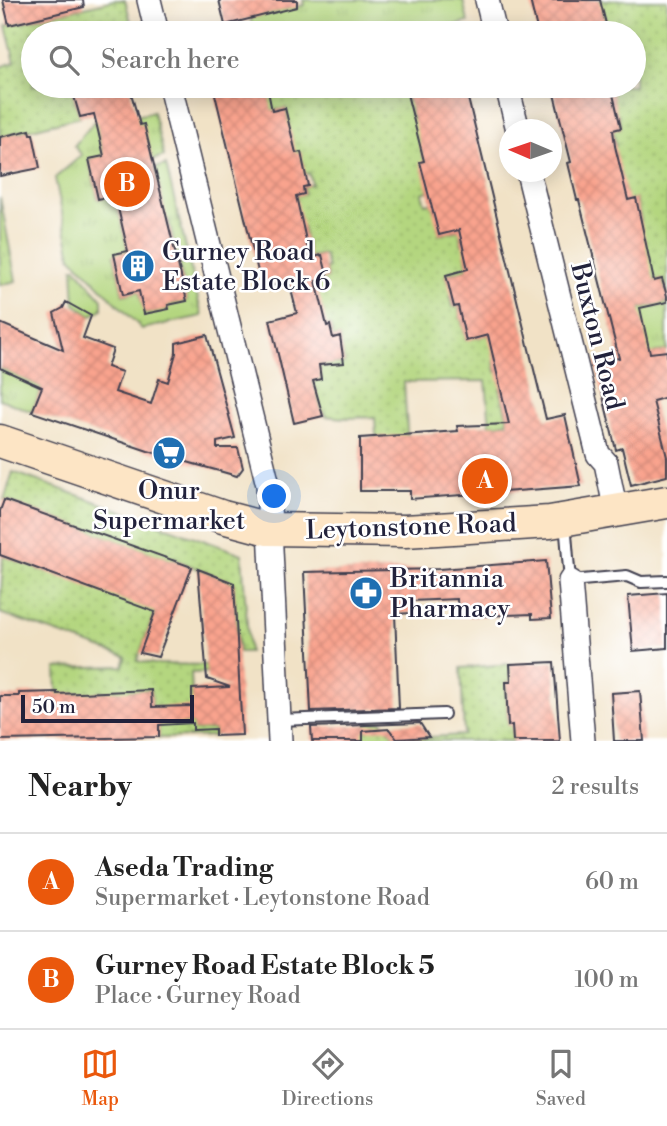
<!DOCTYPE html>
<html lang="en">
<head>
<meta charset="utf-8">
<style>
  :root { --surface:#fff; --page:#f2f2f2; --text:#222; --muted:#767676; --line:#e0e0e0; --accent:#ea580c }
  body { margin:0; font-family:"Libre Bodoni",serif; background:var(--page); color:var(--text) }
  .compass { position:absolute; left:499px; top:119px; width:63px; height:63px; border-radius:50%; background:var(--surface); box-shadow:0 4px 18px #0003; rotate:272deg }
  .scale { position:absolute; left:21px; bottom:18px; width:173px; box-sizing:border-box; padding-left:7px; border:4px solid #22223b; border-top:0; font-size:19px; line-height:24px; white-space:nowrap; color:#22223b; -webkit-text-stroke:5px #fff; paint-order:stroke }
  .you { position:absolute; left:275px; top:497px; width:24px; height:24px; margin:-18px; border:5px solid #fff; border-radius:50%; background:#1a73e8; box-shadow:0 0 0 10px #1a73e833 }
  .badge { display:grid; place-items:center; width:46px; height:46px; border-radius:50%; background:var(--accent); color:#fff; font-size:23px; font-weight:700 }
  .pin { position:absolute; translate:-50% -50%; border:4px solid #fff; box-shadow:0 2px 7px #0006 }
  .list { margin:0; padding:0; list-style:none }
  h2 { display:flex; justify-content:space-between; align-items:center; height:91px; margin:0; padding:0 28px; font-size:30px }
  h2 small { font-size:23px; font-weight:400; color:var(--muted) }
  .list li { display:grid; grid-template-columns:46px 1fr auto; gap:21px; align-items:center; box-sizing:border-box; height:98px; padding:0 28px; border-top:2px solid var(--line) }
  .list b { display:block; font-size:26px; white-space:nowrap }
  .list p { margin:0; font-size:23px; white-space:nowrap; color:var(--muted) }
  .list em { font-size:23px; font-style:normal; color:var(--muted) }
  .icon { flex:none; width:38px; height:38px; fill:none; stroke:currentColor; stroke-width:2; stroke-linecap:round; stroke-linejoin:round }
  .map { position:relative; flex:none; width:667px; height:741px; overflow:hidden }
  .search { position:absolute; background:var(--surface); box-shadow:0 4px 18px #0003; left:21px; right:21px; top:21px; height:77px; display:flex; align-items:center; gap:18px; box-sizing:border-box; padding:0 24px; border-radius:38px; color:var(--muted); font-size:26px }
  .sheet { height:287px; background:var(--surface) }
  nav { display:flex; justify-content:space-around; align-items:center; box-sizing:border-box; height:98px; border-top:2px solid var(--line); background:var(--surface); font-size:19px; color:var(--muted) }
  nav a { display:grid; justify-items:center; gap:4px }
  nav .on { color:var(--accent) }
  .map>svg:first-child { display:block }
</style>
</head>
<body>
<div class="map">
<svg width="667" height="741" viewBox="0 0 667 741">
  <defs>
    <pattern id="grass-tufts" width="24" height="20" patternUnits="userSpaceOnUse" patternTransform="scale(1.75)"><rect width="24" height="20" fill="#b4d67f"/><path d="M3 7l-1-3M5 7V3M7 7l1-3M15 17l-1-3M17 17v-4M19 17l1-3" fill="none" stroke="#9ab76f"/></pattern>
    <pattern id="garden-dots" width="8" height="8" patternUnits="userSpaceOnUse" patternTransform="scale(1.75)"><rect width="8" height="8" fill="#b4d67f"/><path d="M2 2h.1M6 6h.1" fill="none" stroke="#9ab76f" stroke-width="1.8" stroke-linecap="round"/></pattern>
    <pattern id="building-cross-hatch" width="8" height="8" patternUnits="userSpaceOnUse" patternTransform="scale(1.75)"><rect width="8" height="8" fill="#f9a38d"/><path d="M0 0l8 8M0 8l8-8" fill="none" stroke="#d58c7b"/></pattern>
  </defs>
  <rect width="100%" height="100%" fill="#fff"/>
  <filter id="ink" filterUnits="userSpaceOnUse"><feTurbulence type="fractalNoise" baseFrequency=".0143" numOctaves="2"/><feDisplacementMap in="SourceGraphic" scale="14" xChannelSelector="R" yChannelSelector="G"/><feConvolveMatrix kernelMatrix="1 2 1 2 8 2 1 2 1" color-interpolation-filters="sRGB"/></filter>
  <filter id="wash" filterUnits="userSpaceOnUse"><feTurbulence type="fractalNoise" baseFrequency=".00686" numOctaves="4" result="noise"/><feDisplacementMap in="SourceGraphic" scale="28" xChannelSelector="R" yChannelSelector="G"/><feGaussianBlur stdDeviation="1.57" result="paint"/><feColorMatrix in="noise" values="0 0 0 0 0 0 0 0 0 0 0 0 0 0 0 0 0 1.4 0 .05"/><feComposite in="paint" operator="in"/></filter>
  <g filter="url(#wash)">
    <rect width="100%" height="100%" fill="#f1e2c6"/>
    <path fill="url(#grass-tufts)" stroke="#6b7c5d" stroke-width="2" d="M 303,0 L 463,0 L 468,22 L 424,33 L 254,33 L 250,18 L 304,5 Z
      M 102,112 L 115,121 L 153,112 L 164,156 L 152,160 L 123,125 L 98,132 L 104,156 L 89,159 L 98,199 L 115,195 L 128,251 L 114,255 L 123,295 L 139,291 L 145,314 L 168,309 L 168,305 L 187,301 L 179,264 L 189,262 L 202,316 L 142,329 L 71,257 L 55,178 L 82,155 L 74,146 Z
      M 166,165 L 187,252 L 176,254 L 169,220 L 148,225 L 163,204 L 155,168 Z
      M 0,197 L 16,281 L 0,285 Z
      M 73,268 L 76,268 L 102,299 L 102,309 L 91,316 L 75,304 Z
      M 667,302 L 667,351 L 656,352 L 642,359 C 645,336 647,330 634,310 Z
      M 0,368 L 42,387 L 32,412 L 0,399 Z"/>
    <path fill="url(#garden-dots)" stroke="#6b7c5d" stroke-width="2" d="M 114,0 L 125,0 L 134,33 L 33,33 L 33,86 L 71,86 L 80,117 L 0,137 L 0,67 L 15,62 L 6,26 Z
      M 576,0 L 667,0 L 667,297 L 662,279 L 628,287 L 641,220 L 636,199 L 608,204 L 588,153 L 616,146 L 613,130 L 621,127 L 618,114 L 589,120 L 612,89 L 611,86 L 634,86 L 634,33 L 593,33 L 592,31 L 607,27 L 602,8 L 586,11 Z
      M 267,86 L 403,86 L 407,101 L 437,95 L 410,109 L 413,119 L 441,113 L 420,145 L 423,156 L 450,149 L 438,188 L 422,193 L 425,204 L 461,196 L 439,235 L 468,228 L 469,234 L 460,237 L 462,245 L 477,256 L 466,259 L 468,269 L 446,274 L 448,282 L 485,288 L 450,296 L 453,307 L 458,306 L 466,340 L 500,332 L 506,358 L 494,362 L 496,372 L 506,369 L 500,389 L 508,422 L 490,426 L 486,381 L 404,382 L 408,446 L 377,452 L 375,417 L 345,418 L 325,416 L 325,413 L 322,413 L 313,381 L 321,378 L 319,365 L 344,363 L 340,337 L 333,338 L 330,325 L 301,332 L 296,286 L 328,278 L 325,269 L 328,268 L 324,254 L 290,262 L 283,256 L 308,249 L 303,227 L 282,199 L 304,194 L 303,187 L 312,184 L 309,173 L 300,176 L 301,153 L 285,156 L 280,122 L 288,120 L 286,108 L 250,116 L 269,98 Z
      M 13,472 L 242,554 L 249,652 L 239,652 L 233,583 L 176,560 L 175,557 L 173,561 L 4,500 Z
      M 3,556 L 47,572 L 163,589 L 137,661 L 154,664 L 211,665 L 212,672 L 191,673 L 192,694 L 213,694 L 183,724 L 193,723 L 194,730 L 215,729 L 215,736 L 159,738 L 158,708 L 152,707 L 151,690 L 130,691 L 130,710 L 119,692 L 97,692 L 97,711 L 85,693 L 63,694 L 58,712 L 56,668 L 123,666 L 126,657 L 0,613 Z
      M 510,664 L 511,675 L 531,681 L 506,682 L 508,725 L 512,725 L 513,741 L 363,741 L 357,731 L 366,730 L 366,722 L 381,721 L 397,739 L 464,735 L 461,668 Z"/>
    <g id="blocks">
      <path fill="url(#building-cross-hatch)" d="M 3,0 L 83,0 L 84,7 L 9,25 Z
        M 219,0 L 297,0 L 297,7 L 225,25 Z
        M 530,0 L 600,0 L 607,28 L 592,31 L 593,33 L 538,33 Z
        M 71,86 L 129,86 L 140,125 L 144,124 L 187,301 L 168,305 L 169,309 L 144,314 L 139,291 L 123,295 L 114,254 L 128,251 L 115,195 L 98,199 L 89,159 L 104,156 L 94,114 L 80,117 Z
        M 213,86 L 267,86 L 272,111 L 285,108 L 296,153 L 301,152 L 308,186 L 303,187 L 304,194 L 296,196 L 310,258 L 322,255 L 328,278 L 316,281 L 327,326 L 330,325 L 333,338 L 340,336 L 344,363 L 319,365 L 321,379 L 313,381 L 323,416 L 294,423 L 270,320 L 297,313 L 289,282 L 262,288 Z
        M 405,86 L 465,86 L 546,419 L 565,415 L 581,486 L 410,499 L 410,491 L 360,491 L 360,438 L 458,431 L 457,426 L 509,424 L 488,335 L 466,341 L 458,306 L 454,307 L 446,275 L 468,269 L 459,230 L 439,235 L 420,162 L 424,161 Z
        M 552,86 L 611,86 L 621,128 L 613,130 L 615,146 L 628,200 L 636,198 L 654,281 L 662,279 L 667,296 L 667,302 L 640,308 L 650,353 L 667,351 L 667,397 L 653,401 L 667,457 L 667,476 L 631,485 L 622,448 L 616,450 L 595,363 L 619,358 L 579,200 L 577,200 L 568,163 L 571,162 Z
        M 30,130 L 31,134 L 33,134 L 40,168 L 0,176 L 0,137 Z
        M 66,302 L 91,316 L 83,338 L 113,349 L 107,367 L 122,372 L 115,392 L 151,404 L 159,379 L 168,382 L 176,353 L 176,343 L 207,335 L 235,438 L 217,442 L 217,448 L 238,448 L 243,468 L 237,476 L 148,451 L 32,412 L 42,387 L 0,368 L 0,323 L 63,350 L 54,313 L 63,308 Z
        M 4,500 L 192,567 L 158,657 L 140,653 L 155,612 L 0,555 L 0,511 Z
        M 546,561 L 551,618 L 532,619 L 532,614 L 458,617 L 457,599 L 411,601 L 412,613 L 395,614 L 399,708 L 311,711 L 304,572 L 439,569 Z
        M 198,569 L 234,583 L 242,735 L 215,736 L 215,729 L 193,730 L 193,723 L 159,725 L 159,737 L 0,740 L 0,696 L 19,696 L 19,693 L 57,692 L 57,694 L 151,690 L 152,707 L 192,706 L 192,689 L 230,687 L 207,679 Z
        M 667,593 L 667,648 L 633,651 L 628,596 Z
        M 554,662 L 560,741 L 513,741 L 512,725 L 508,726 L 506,682 L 511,682 L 510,664 Z
        M 640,691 L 644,741 L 614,741 L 611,693 Z
        M 420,723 L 429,737 L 397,739 L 389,729 L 363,731 L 363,741 L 312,741 L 311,727 Z"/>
    </g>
  </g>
  <g filter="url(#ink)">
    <use href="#blocks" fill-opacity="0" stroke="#413f50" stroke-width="2"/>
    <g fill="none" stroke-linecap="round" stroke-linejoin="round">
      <defs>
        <path id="lane" d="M 565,522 L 570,581 L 627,576 L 641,582 L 667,581
          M 279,720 L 444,714"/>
        <path id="street" d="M 149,0 L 157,33
          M 487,0 L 495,33
          M 170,86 L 268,485 L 280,741
          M 507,86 L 518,130
          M 528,172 L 598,454 L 606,463 L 616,512
          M 570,581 L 583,741"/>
        <path id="secondary" d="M 0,441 L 223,517 L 268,529 L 405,531 L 550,522 L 667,502"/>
      </defs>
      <use href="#lane" stroke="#413f50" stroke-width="14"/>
      <use href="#street" stroke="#413f50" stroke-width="26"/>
      <use href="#secondary" stroke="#413f50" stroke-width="35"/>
      <use href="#lane" stroke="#fff" stroke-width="10"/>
      <use href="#street" stroke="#fff" stroke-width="23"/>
      <use href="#secondary" stroke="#fde5c5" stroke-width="32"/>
    </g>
  </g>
  <defs>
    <symbol id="building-disc" viewBox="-11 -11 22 22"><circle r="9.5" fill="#1f6fb2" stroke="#fff"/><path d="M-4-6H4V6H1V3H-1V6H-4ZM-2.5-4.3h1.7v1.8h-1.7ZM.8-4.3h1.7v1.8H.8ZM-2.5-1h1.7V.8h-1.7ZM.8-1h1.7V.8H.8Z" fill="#fff"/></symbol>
    <symbol id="supermarket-disc" viewBox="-11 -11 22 22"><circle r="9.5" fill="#1f6fb2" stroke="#fff"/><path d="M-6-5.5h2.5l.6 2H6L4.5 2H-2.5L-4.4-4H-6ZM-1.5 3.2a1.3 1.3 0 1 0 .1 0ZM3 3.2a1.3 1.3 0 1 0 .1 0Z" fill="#fff"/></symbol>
    <symbol id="pharmacy-disc" viewBox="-11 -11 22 22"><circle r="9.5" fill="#1f6fb2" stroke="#fff"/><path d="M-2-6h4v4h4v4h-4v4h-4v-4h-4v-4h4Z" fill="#fff"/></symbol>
  </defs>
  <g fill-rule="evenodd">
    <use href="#building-disc" x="119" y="247" width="38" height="38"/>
    <use href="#supermarket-disc" x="150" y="434" width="38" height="38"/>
    <use href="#pharmacy-disc" x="347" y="574" width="38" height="38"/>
  </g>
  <g text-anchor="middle" stroke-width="5" stroke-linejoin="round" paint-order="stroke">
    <g font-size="26" fill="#22223b" stroke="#fff" text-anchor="start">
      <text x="162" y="260">Gurney Road<tspan x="162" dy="30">Estate Block 6</tspan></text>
      <text x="169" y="499" text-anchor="middle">Onur<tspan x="169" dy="30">Supermarket</tspan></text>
      <text x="390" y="587">Britannia<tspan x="390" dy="30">Pharmacy</tspan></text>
    </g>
    <g font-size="26" fill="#22223b" stroke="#fff">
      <text transform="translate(598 336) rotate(76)" y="9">Buxton Road</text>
      <text transform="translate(411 526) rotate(-2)" y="9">Leytonstone Road</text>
    </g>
  </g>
</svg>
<svg class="compass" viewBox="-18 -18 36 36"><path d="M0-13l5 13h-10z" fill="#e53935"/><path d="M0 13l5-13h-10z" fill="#767676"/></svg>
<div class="scale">50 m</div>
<div class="you"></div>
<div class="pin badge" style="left:485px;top:481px">A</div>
<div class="pin badge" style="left:127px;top:184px">B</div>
<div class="search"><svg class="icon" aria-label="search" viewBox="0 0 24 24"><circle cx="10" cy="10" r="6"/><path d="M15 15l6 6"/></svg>Search here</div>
</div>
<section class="sheet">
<h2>Nearby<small>2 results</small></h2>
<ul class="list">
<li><span class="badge">A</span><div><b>Aseda Trading</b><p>Supermarket · Leytonstone Road</p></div><em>60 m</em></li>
<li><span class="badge">B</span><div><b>Gurney Road Estate Block 5</b><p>Place · Gurney Road</p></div><em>100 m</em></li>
</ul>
</section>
<nav>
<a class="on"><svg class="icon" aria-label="map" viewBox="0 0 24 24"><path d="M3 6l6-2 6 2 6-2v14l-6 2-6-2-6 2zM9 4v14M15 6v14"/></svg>Map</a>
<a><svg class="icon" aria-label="directions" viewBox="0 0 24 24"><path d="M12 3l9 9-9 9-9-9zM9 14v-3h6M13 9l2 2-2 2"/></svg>Directions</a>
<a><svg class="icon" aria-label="saved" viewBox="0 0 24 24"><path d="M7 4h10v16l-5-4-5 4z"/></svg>Saved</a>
</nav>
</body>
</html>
